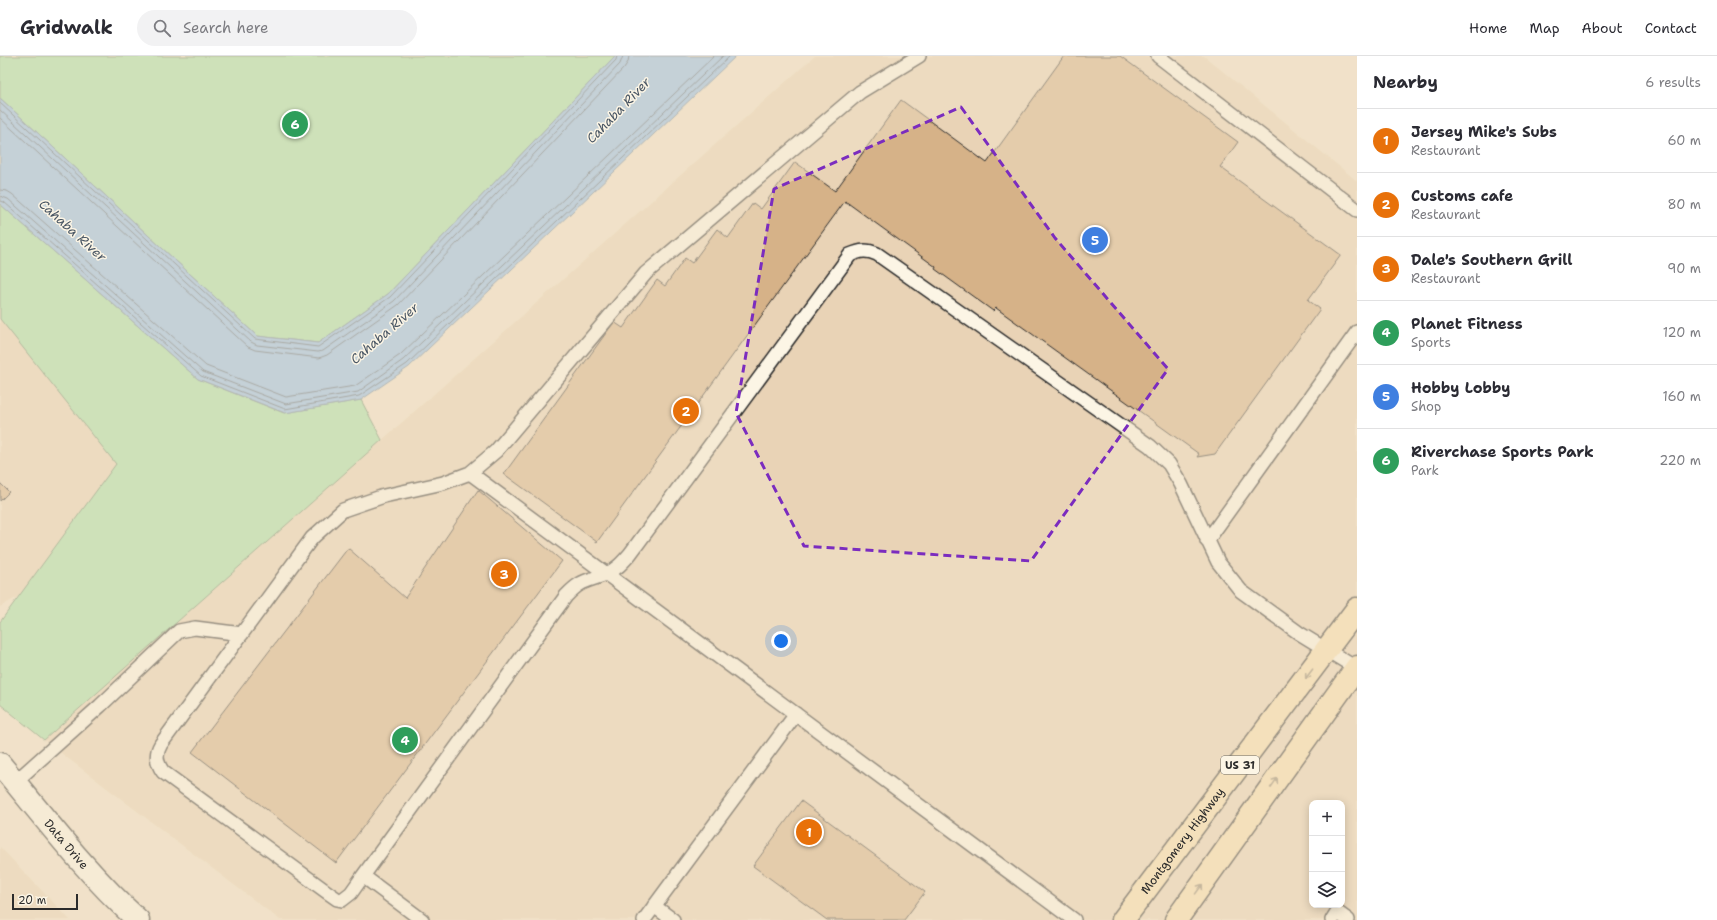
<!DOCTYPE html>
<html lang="en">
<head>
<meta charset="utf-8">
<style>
  :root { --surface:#fff; --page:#f2f2f3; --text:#2b2b33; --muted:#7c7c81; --line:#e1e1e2; --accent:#0b8043 }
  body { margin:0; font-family:"Shantell Sans",sans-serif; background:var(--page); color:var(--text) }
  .controls { position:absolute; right:12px; bottom:12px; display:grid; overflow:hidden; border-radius:8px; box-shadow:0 2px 10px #0003 }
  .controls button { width:36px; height:36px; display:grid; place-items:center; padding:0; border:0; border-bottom:1px solid var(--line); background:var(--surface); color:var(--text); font:20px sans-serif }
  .scale { position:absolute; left:12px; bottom:10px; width:66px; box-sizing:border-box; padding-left:4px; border:2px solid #2b2b2b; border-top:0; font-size:11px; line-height:14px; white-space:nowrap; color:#2b2b2b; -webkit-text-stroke:3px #fcf5e5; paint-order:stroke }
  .you { position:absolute; left:781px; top:585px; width:14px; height:14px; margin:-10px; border:3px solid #fff; border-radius:50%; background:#1a73e8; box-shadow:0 0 0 6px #1a73e833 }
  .badge { display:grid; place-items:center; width:26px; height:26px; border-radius:50%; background:var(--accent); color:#fff; font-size:13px; font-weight:700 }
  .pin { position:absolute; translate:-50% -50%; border:2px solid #fff; box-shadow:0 1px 4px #0006 }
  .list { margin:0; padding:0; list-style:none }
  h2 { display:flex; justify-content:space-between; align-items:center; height:52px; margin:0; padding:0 16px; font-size:17px }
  h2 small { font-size:13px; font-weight:400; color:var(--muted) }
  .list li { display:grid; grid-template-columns:26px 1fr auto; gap:12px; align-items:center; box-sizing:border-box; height:64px; padding:0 16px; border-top:1px solid var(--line) }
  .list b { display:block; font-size:15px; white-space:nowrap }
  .list p { margin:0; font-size:13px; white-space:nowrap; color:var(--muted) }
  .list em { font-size:13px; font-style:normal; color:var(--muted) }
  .icon { flex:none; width:22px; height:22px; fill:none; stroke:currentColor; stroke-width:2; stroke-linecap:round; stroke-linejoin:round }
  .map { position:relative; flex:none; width:1357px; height:864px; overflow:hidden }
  header { display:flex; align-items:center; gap:24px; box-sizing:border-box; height:56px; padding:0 20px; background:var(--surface); border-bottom:1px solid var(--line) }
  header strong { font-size:19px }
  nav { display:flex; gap:22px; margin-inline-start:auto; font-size:14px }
  .search { width:280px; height:36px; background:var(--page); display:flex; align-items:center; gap:10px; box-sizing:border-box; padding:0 14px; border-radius:22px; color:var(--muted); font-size:15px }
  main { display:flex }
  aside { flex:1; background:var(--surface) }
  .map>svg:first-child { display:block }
</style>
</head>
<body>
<header>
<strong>Gridwalk</strong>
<div class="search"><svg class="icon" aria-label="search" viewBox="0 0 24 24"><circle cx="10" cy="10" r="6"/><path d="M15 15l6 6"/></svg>Search here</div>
<nav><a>Home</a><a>Map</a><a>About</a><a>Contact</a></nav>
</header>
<main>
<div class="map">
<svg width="1357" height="864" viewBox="0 0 1357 864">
  <rect width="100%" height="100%" fill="#f1e1c9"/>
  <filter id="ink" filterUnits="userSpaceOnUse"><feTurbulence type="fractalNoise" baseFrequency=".025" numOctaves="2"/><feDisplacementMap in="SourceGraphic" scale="8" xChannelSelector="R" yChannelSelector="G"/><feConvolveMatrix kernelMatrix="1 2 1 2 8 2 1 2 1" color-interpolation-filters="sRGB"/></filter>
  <g filter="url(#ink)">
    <path fill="#e9d3b6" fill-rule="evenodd" d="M 815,0 L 1204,0 L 1357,125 L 1357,864 L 280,864 L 44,684 ZM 1312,747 L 1342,747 L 1342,849 L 1312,849 Z
      M 0,199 L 160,417 L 103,492 L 0,551 Z
      M 0,791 L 70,864 L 0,864 Z"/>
    <path fill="#a4e1a7" stroke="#688669" d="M 0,0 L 615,0 L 388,238 L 318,287 L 257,280 L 0,42 Z
      M 0,148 L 198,323 L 284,357 L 361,344 L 382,384 L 44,684 L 0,648 L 0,566 L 116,408 L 0,263 Z"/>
    <path fill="#90bce9" stroke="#68829d" d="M 615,0 L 736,0 L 409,311 L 361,344 L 285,357 L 198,323 L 0,148 L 0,42 L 257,280 L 318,287 L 388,238 Z"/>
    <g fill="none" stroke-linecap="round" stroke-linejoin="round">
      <path stroke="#536577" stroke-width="1" d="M 0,47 L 255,283 L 318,291 L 390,241 L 616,4 L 617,0
        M 0,54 L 251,286 L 257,289 L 318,296 L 323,295 L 394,245 L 620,8 L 623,0
        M 0,62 L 248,291 L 255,294 L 319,302 L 327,299 L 398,249 L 624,12 L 628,6 L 629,0
        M 0,134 L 7,135 L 12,138 L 206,310 L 286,341 L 355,330 L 400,299 L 714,0
        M 0,140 L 8,143 L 203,316 L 286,348 L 358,336 L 403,304 L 723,0
        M 0,145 L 4,146 L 201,320 L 285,353 L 359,340 L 407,308 L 730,0"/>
    </g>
    <path fill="#d6b288" stroke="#2b2b2b" d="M 1064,0 L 1120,0 L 1238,86 L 1220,111 L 1341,199 L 1308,244 L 1320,253 L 1215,398 L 1197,401 L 1199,398 L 996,252 L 993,255 L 935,213 L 936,211 L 845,145 L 597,486 L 504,418 L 614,266 L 623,272 L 657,224 L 665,230 L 685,202 L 692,207 L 717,173 L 728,182 L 753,147 L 761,153 L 795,106 L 835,135 L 901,44 L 987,107 Z
      M 0,427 L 9,436 L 0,445 Z
      M 478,434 L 562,505 L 336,807 L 192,696 L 348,492 L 405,542 Z
      M 801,745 L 925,836 L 904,864 L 827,864 L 753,810 Z"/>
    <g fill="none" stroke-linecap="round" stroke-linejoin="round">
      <defs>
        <path id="service" d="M 1158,0 L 1357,154
          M 470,417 L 1074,864
          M 1207,485 L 1357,276
          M 15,726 L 100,650 L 179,575 L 195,572 L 242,578
          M 363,820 L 351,837 L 342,844 L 337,843 L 327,836 L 163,716 C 156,706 155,698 161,688 L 312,482 L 343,454 L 384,440 L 443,427 L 470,417 L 496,395 L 646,217 L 860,36 L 919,0
          M 654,850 L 673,864
          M 422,864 L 363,820 L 566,540 C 582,523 586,526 606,518 C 616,514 623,506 630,498 L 850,199 C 861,194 867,194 877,198 L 1150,390 L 1169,408 L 1181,428 L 1218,506 L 1241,535 L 1299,577 L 1356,612
          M 644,864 L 796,658
          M 1332,864 L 1337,856 L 1348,864"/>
        <g id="minor">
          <path id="s1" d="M 0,708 C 44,761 86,817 138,864"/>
        </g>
        <g id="primary">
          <path id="s2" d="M 1123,864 L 1357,553"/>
          <path d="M 1176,864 L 1357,611"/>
        </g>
      </defs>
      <use href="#service" stroke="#2b2b2b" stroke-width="16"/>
      <use href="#minor" stroke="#2b2b2b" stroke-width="25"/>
      <use href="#primary" stroke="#2b2b2b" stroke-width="25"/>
      <use href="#service" stroke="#fcf5e5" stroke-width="13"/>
      <use href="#minor" stroke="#fcf5e5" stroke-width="22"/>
      <use href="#primary" stroke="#f9deab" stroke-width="22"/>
    </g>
    <defs><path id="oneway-shaft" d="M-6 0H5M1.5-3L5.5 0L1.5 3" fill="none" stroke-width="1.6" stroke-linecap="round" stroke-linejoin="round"/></defs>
    <g stroke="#92846b">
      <use href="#oneway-shaft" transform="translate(1309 618) rotate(127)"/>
      <use href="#oneway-shaft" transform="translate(1274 727) rotate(-55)"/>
      <use href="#oneway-shaft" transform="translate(1199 833) rotate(-54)"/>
    </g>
  </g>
  <path d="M0 0H1357V864H0ZM 961,51 L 1055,182 L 1168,313 L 1031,505 L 804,490 L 736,357 L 774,133 Z" fill="#f1e1c9" fill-opacity=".55" fill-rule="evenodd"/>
  <path fill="none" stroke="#7b2cbf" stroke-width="3" stroke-dasharray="8 5" stroke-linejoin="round" d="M 961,51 L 1055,182 L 1168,313 L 1031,505 L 804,490 L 736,357 L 774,133 Z"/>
  <g text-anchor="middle" stroke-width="3" stroke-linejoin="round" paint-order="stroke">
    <rect fill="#fcf5e5" stroke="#6a6863" stroke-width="1" x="1221" y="700" width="38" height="18" rx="3"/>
    <g font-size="11" font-weight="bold" fill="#2b2b2b">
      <text x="1240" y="713">US 31</text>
    </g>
    <g font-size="12" fill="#2b2b2b" stroke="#fcf5e5">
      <text dy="4" stroke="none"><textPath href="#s2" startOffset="99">Montgomery Highway</textPath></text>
      <text dy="4" stroke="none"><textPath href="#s1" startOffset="104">Data Drive</textPath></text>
    </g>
    <g font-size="13" font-style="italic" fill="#495664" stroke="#fcf5e5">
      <text transform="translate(618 54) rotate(-46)" y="5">Cahaba River</text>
      <text transform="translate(73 174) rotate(42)" y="5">Cahaba River</text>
      <text transform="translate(384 277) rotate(-41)" y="5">Cahaba River</text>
    </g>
  </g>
</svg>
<div class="controls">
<button>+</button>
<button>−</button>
<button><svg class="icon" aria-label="layers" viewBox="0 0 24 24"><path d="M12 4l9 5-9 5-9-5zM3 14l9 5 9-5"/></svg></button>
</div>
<div class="scale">20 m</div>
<div class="you"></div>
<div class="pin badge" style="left:809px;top:776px;background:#e8710a">1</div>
<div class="pin badge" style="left:686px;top:355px;background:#e8710a">2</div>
<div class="pin badge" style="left:504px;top:518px;background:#e8710a">3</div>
<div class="pin badge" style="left:405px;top:684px;background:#2e9e5b">4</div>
<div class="pin badge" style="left:1095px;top:184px;background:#3f7fe0">5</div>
<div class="pin badge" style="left:295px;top:68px;background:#2e9e5b">6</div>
</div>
<aside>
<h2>Nearby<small>6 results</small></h2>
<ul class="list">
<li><span class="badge" style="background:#e8710a">1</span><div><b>Jersey Mike's Subs</b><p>Restaurant</p></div><em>60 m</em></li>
<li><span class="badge" style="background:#e8710a">2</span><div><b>Customs cafe</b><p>Restaurant</p></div><em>80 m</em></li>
<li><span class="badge" style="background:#e8710a">3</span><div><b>Dale's Southern Grill</b><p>Restaurant</p></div><em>90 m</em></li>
<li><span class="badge" style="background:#2e9e5b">4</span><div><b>Planet Fitness</b><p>Sports</p></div><em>120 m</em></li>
<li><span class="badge" style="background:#3f7fe0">5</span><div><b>Hobby Lobby</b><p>Shop</p></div><em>160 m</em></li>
<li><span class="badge" style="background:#2e9e5b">6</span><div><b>Riverchase Sports Park</b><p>Park</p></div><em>220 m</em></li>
</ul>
</aside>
</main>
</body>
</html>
